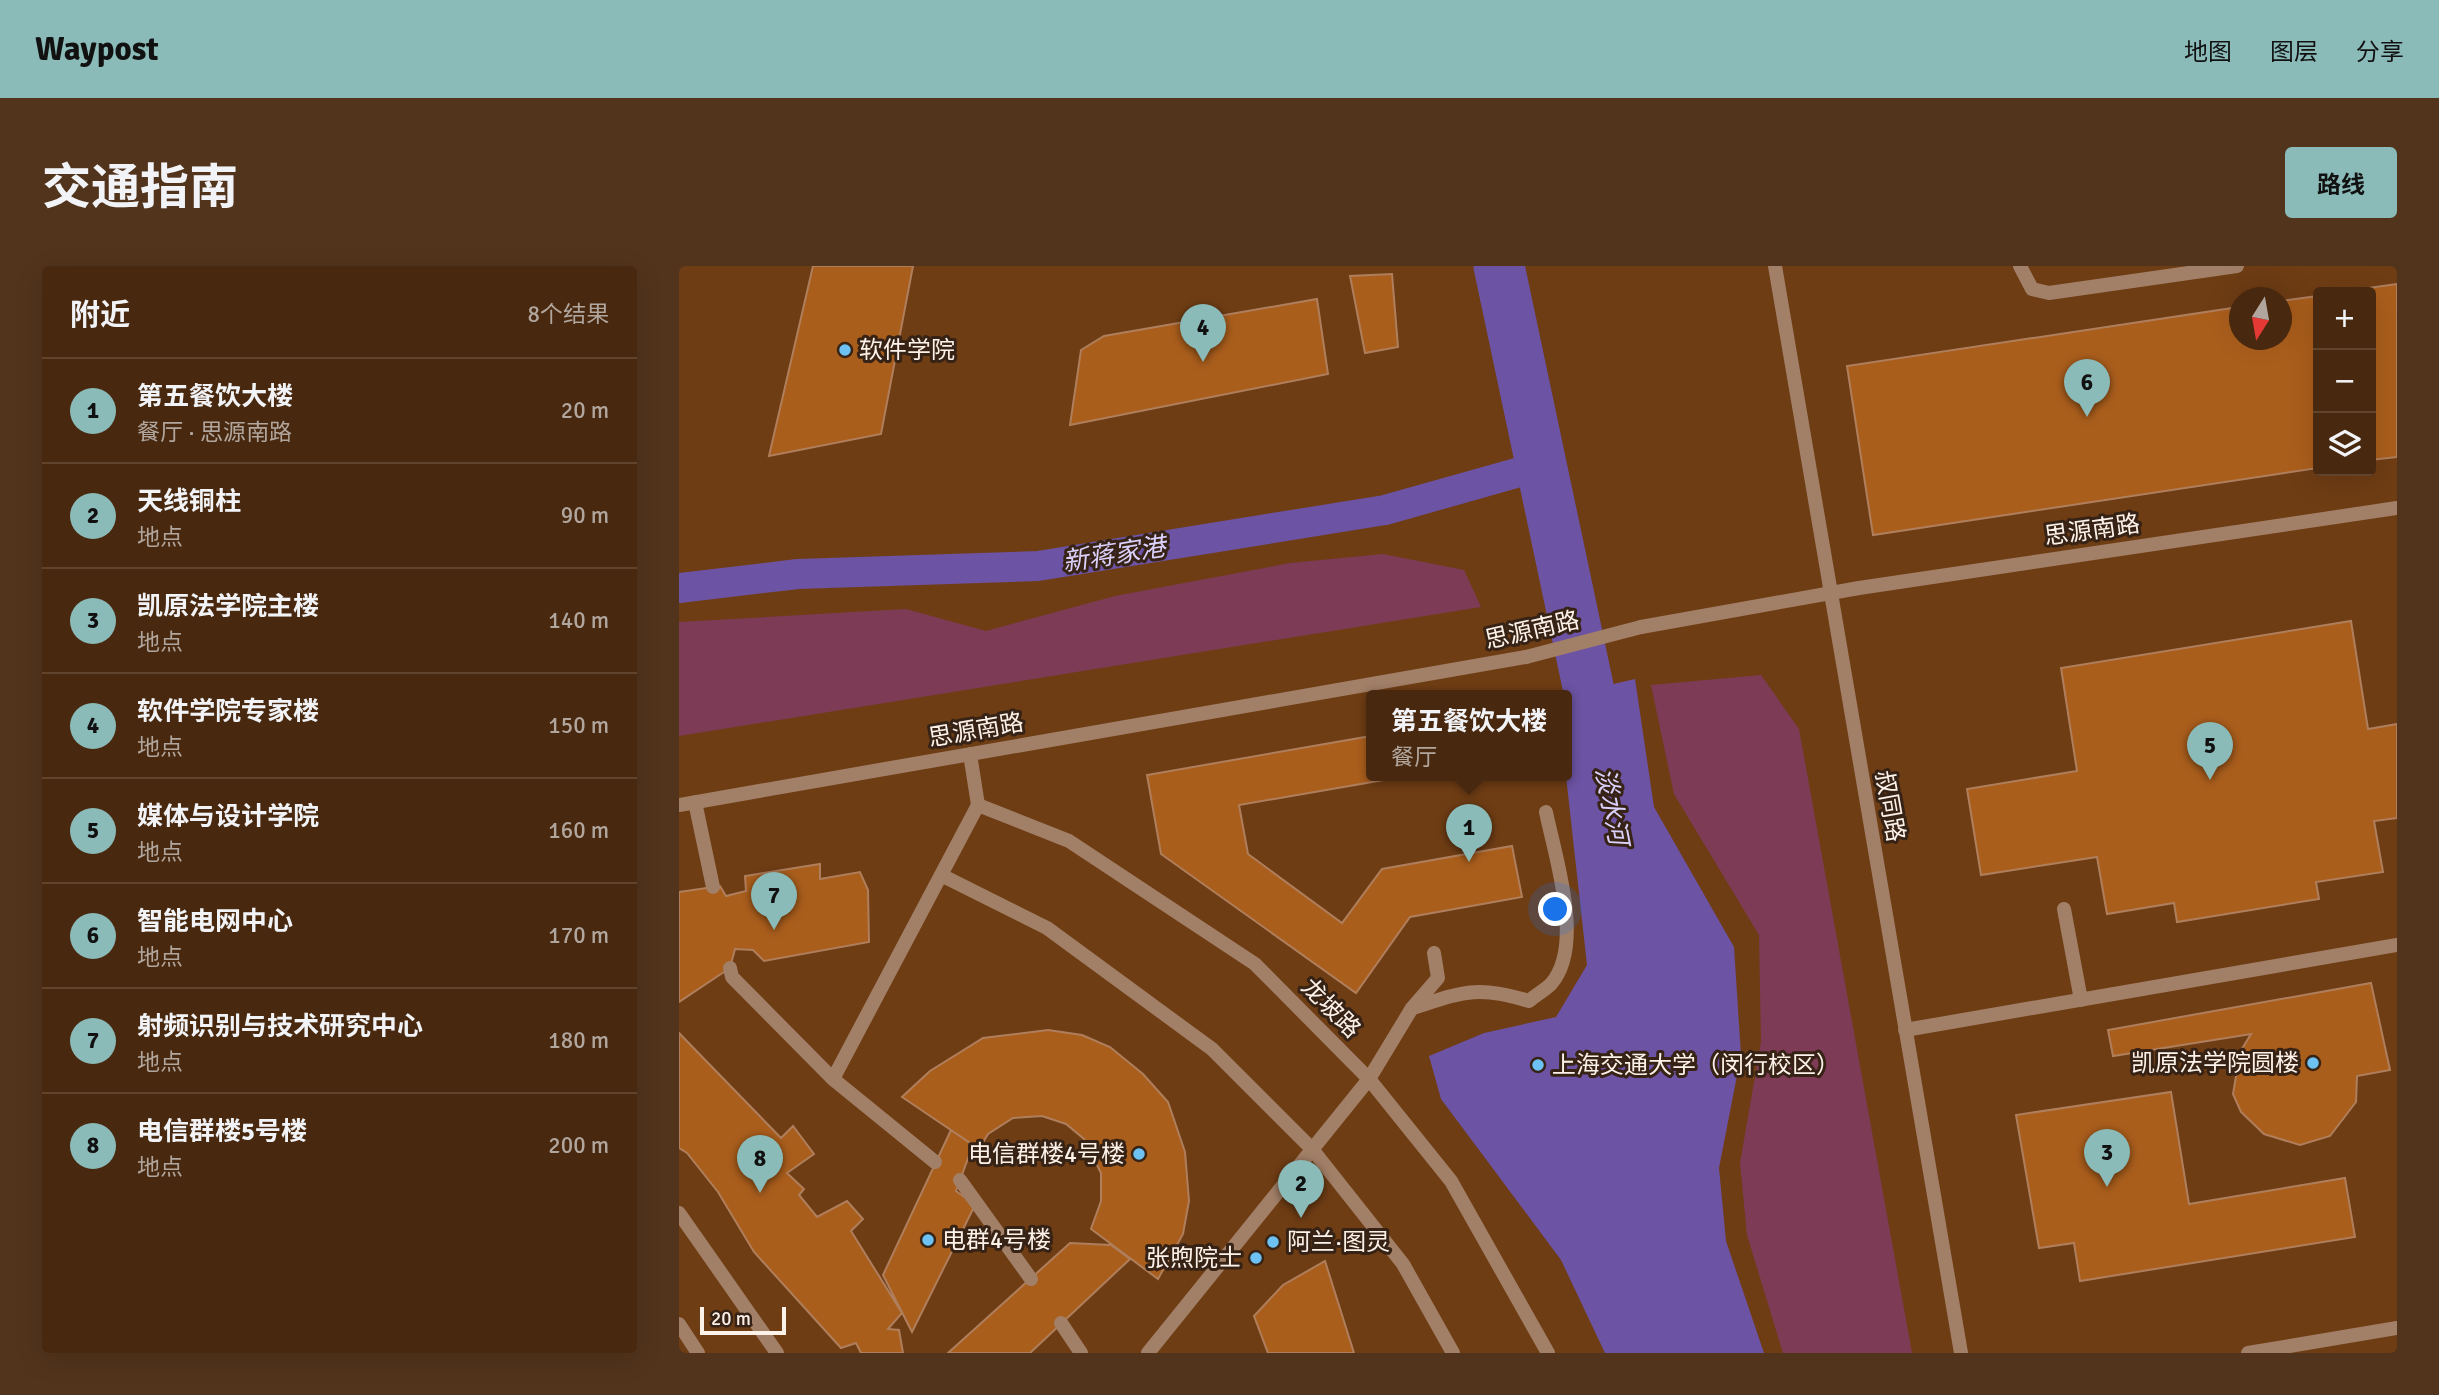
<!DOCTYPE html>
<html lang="zh">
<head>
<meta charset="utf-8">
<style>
  :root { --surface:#48280e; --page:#52341c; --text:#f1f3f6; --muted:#b1a69e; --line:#60442e; --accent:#8bbbb9 }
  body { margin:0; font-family:Signika,"Noto Sans SC",sans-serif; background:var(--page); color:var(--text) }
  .controls { position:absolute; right:21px; top:21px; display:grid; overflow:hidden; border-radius:7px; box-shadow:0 7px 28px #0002 }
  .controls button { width:63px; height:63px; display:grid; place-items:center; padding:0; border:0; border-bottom:2px solid var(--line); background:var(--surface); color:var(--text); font:35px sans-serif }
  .compass { position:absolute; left:1550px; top:21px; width:63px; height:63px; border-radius:50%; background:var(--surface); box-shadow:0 7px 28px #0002; rotate:191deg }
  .scale { position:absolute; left:21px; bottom:18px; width:86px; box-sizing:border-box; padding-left:7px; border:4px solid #fdf2ea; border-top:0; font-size:19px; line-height:24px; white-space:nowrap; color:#fdf2ea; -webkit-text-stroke:5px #372315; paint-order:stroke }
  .you { position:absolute; left:877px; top:644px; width:24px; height:24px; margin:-18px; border:5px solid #fff; border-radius:50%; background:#1a73e8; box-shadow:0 0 0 10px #1a73e833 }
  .badge { display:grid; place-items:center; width:46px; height:46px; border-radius:50%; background:var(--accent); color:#111; font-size:23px; font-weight:700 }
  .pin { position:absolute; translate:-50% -58px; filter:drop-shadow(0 2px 4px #0008) }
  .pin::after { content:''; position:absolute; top:37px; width:24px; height:21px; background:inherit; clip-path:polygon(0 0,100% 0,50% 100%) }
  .popup { position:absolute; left:687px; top:424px; width:206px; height:91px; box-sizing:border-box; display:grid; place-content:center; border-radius:7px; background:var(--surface); filter:drop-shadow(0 2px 5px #0005); font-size:23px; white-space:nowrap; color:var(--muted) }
  .popup b { font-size:26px; color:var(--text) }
  .popup::after { content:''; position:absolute; left:50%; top:100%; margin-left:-14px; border:14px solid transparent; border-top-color:var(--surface) }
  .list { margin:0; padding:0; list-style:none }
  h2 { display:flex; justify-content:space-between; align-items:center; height:91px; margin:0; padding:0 28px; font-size:30px }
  h2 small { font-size:23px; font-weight:400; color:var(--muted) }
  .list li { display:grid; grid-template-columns:46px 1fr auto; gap:21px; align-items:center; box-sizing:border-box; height:105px; padding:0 28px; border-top:2px solid var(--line) }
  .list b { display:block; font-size:26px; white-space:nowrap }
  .list p { margin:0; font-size:23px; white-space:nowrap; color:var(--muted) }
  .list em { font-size:23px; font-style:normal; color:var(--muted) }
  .icon { flex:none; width:38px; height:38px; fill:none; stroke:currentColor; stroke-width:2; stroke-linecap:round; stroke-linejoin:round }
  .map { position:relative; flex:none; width:1718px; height:1087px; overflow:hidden; border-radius:7px }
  header { display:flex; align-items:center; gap:42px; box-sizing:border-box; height:98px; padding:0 35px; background:var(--accent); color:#111 }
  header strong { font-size:33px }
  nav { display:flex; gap:38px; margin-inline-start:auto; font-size:24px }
  .intro { display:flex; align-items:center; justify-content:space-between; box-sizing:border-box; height:168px; padding:0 42px }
  h1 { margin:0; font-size:49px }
  .button { padding:18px 32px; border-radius:7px; background:var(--accent); color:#111; font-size:24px; font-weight:700 }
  main { display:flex; gap:42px; padding:0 42px }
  aside { flex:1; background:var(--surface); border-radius:7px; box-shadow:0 7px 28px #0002 }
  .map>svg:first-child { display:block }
</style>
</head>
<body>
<header>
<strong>Waypost</strong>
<nav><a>地图</a><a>图层</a><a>分享</a></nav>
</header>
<div class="intro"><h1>交通指南</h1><a class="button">路线</a></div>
<main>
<aside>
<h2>附近<small>8个结果</small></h2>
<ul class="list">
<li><span class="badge">1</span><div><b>第五餐饮大楼</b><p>餐厅 · 思源南路</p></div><em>20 m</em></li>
<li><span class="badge">2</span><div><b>天线铜柱</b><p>地点</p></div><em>90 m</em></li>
<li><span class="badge">3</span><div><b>凯原法学院主楼</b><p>地点</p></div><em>140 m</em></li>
<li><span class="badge">4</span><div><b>软件学院专家楼</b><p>地点</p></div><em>150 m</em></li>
<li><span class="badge">5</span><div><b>媒体与设计学院</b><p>地点</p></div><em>160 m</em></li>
<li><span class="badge">6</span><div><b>智能电网中心</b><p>地点</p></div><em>170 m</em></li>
<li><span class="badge">7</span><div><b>射频识别与技术研究中心</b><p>地点</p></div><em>180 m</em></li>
<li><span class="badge">8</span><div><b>电信群楼5号楼</b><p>地点</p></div><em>200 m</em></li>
</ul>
</aside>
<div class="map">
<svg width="1718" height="1087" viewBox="0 0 1718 1087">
  <rect width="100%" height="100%" fill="#603513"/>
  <path fill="#6f3d14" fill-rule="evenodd" d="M 0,0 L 1718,0 L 1718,1087 L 0,1087 ZM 1639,26 L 1692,26 L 1692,205 L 1639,205 ZM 1560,32 L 1602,32 L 1602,74 L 1560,74 ZM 692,430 L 888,430 L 888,510 L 692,510 Z"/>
  <path fill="#7d3b56" d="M 704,288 L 785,304 L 802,341 L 0,470 L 0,356 L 227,343 L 307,365 L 436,330 L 611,297 Z
    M 1082,409 L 1120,463 L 1233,1087 L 1104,1087 L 1068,969 L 1061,897 L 1082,776 L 1080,669 L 995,528 L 972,419 Z"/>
  <path fill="#6c53a3" d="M 956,413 L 975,541 L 1055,681 L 1062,789 L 1040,902 L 1047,975 L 1085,1087 L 926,1087 L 882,994 L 762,833 L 750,790 L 805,767 L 877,751 L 908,699 L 887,510 L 888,430 L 883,430 Z"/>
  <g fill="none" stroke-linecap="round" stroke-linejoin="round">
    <path stroke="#6c53a3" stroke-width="30" d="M 0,322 L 119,308 L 359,300 L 706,244 L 862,200"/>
    <path stroke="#6c53a3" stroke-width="51" d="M 820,0 L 924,491"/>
  </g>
  <path fill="#aa5e1c" stroke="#af7e5c" stroke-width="2" d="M 134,0 L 234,0 L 202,168 L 90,190 Z
    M 713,8 L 719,81 L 686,87 L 671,10 Z
    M 1718,18 L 1718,191 L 1692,194 L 1692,26 L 1661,26 Z
    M 1639,30 L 1639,202 L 1194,269 L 1168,100 L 1560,41 L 1560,74 L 1602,74 L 1602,35 Z
    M 638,33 L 649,108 L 391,159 L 402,84 L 425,70 Z
    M 1672,355 L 1689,463 L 1718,458 L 1718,552 L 1695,555 L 1704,606 L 1637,616 L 1640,633 L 1498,656 L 1495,637 L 1428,648 L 1418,591 L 1302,609 L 1288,523 L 1398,505 L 1382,402 Z
    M 692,470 L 692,510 L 728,510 L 560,539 L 569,588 L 663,657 L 703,603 L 833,580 L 843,631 L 731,651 L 677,727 L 482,588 L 468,509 Z
    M 141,598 L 141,613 L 181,606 L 189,624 L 190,676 L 85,695 L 74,684 L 56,683 L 51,702 L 0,736 L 0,626 L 41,620 L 47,630 L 67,625 L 66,610 Z
    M 1692,717 L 1711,804 L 1678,810 L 1677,836 L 1651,870 L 1621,879 L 1585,868 L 1562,846 L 1554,828 L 1561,786 L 1572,768 L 1434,790 L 1429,764 Z
    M 1692,717 L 1711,804 L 1678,810 L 1677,836 L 1651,870 L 1621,879 L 1585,868 L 1562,846 L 1554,828 L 1561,786 L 1572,768 L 1434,790 L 1429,764 Z
    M 369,764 L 403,769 L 431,781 L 464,808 L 489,836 L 506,886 L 510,935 L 504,968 L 479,1013 L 412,963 L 422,935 L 422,907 L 405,873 L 387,858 L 363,850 L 334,852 L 309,868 L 300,883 L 223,831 L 251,805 L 304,772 Z
    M 0,767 L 102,872 L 114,860 L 135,888 L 108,907 L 125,923 L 120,929 L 138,951 L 168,935 L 184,953 L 172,965 L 223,1047 L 209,1063 L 220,1064 L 224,1087 L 182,1087 L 177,1077 L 162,1082 L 75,986 L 39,926 L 8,887 L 0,882 Z
    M 1492,826 L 1510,938 L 1666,912 L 1676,971 L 1401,1015 L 1395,977 L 1360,982 L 1337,849 Z
    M 1492,826 L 1510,938 L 1666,912 L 1676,971 L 1401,1015 L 1395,977 L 1360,982 L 1337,849 Z
    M 272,864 L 294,879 L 277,925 L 296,939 L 233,1066 L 204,1009 Z
    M 391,977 L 432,979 L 451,993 L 351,1087 L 269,1087 Z
    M 646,995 L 675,1087 L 589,1087 L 575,1050 L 604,1019 Z"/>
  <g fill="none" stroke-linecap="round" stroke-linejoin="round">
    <path stroke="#a27f67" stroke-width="14" d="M 1096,0 L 1282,1087
      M 1341,0 L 1353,23 L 1370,27 L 1558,0
      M 962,361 L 1180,322 L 1718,242
      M 16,536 L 34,621
      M 0,539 L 847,391
      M 299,539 L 390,575 L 576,698 L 690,813 L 772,915 L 869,1087
      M 262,609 L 368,662 L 533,783 L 633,883 L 724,998 L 774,1087
      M 1385,643 L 1402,734
      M 51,702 L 53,711 L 154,813 L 256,896
      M 734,742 C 784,726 798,719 850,735 C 857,729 866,724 872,718 C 906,679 876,591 867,546
      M 1226,764 L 1718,679
      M 154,813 L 299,539 L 291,488
      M 281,914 L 352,1013
      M 0,947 L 98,1087
      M 382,1057 L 402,1087
      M 0,1058 L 19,1087
      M 469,1087 L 690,813 L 733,742 L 759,712 L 755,687
      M 1569,1087 L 1718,1062"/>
    <path stroke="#a27f67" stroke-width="14" d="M 847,391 L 962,361"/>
  </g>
  <g fill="#6ec2f3" stroke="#372315" stroke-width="2.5">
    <circle cx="166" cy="84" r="7"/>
    <circle cx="1634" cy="797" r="7"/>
    <circle cx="859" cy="799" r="7"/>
    <circle cx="460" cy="888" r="7"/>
    <circle cx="249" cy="974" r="7"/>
    <circle cx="594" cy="976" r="7"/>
    <circle cx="577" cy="992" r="7"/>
  </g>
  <g text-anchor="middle" stroke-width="6" stroke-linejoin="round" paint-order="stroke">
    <g font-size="24" fill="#fdf2ea" stroke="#372315" text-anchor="start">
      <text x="180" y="92">软件学院</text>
      <text x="1620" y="805" text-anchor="end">凯原法学院圆楼</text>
      <text x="873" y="807">上海交通大学（闵行校区）</text>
      <text x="446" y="896" text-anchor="end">电信群楼4号楼</text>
      <text x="263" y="982">电群4号楼</text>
      <text x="608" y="984">阿兰·图灵</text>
      <text x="563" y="1000" text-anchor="end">张煦院士</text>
    </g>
    <g font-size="24" fill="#fdf2ea" stroke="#372315">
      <text transform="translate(1413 264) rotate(-8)" y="8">思源南路</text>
      <text transform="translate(853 364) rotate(-13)" y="8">思源南路</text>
      <text transform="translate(297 464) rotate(-10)" y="8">思源南路</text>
      <text transform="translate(1211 540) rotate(80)" y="8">叔同路</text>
      <text transform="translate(652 742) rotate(45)" y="8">龙坡路</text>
    </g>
    <g font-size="26" font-style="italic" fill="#dbd1fd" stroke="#372315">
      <text transform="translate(435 288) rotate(-9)" y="9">新蒋家港</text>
      <text transform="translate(933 540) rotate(79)" y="9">淡水河</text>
    </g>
  </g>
</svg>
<div class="controls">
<button>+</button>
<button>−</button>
<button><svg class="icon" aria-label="layers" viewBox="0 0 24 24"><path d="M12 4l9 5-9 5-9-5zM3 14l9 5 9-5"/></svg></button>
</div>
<svg class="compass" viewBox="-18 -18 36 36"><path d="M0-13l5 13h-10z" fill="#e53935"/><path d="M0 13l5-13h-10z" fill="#b1a69e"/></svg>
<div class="scale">20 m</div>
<div class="you"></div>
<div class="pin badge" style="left:790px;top:596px">1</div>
<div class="popup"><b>第五餐饮大楼</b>餐厅</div>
<div class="pin badge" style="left:622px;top:952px">2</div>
<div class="pin badge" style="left:1428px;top:921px">3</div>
<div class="pin badge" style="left:524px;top:96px">4</div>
<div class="pin badge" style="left:1531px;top:514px">5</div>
<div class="pin badge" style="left:1408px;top:151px">6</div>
<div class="pin badge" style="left:95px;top:664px">7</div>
<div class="pin badge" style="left:81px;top:927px">8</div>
</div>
</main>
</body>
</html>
